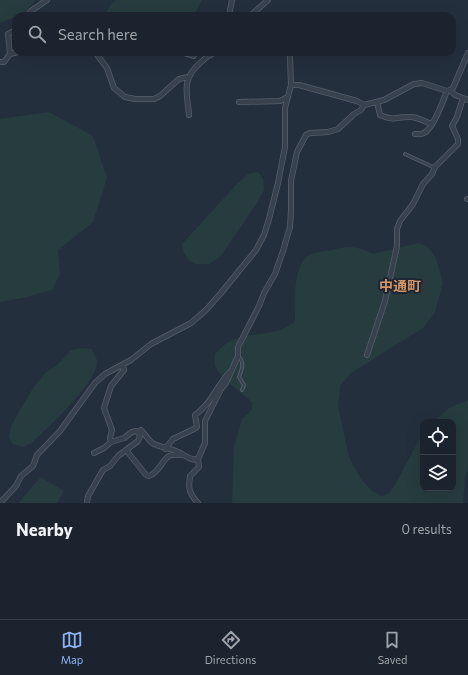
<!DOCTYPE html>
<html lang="en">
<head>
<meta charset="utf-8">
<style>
  :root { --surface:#1b232e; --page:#282f3a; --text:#f1f3f6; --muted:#a0a4aa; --line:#39404a; --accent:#8ab4f8 }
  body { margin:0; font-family:Commissioner,"Noto Sans JP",sans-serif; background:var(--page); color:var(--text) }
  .controls { position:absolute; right:12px; bottom:12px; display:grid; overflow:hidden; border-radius:8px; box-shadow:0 4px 16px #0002 }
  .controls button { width:36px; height:36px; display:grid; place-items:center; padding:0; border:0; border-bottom:1px solid var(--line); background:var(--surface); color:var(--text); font:20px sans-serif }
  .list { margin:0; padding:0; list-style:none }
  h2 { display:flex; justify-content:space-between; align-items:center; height:52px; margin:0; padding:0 16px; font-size:17px }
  h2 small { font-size:13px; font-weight:400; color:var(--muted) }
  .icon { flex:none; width:22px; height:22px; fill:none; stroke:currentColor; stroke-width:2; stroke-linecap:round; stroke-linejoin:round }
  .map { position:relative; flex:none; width:468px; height:503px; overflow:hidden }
  .search { position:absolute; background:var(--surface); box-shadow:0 4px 16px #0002; left:12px; right:12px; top:12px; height:44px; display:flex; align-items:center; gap:10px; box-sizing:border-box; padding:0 14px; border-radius:12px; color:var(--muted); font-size:15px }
  .sheet { height:116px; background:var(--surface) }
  nav { display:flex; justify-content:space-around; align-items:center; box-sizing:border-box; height:56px; border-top:1px solid var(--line); background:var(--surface); font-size:11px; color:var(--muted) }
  nav a { display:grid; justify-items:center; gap:2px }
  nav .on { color:var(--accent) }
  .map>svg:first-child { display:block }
</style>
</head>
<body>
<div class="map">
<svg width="468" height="503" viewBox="0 0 468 503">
  <rect width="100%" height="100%" fill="#242f3e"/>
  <path fill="#263c3f" d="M 0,0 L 35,0 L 25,13 L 0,23 Z
    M 117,0 L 202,0 L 193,16 L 107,16 L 106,12 L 111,4 Z
    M 49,112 L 93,136 L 107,178 L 93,222 L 58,250 L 60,274 L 52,290 L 23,298 L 0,302 L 0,119 Z
    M 258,172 L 263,179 L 264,190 L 255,206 L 220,257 L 209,264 L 196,264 L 189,261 L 184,253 L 182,244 L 236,185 L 248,174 Z
    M 418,243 L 427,246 L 436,258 L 443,283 L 435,312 L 423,328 L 351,373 L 340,386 L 338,407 L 349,457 L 361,479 L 372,491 L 382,496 L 389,493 L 395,485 L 423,432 L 423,488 L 453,488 L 453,422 L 433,422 L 449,408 L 468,400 L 468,470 L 465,477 L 463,503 L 232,503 L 234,447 L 242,419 L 252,410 L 252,402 L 222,377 L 215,366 L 215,354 C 239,324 272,343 295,321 C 295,304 292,268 308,256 C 314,252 325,251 332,250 C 349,245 357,246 373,254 Z
    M 83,348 L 92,349 C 93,353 97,357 97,361 C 99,381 48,427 33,442 L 23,447 L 13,444 L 9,438 L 11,426 L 33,388 L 46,372 L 56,366 L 71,350 Z
    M 41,477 L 64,491 L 57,503 L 18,503 Z"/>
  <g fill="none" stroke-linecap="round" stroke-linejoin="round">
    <defs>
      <path id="lane" d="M 184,54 L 194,57 L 197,52
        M 405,154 L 433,167
        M 238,356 C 245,362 242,369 239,377 L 244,385 L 242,390"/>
      <path id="street" d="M 27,16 L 31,11 L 47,0
        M 229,16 L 232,0
        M 250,16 L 268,0
        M 95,52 L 107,68 L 114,88 L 125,97 L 135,99 L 154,99 L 160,96 L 179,79 L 188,77
        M 10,54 L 18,52
        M 0,62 L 4,62 L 10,54 L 8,34 L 16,30
        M 291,85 L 299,85 L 357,101 L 364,105
        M 450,90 L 453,88 L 468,53
        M 239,102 L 280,101 L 288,97
        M 377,102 L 380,115 C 395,122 396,116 411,117 C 417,117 425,122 432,124
        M 189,115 C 187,92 181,80 200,63 C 205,58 209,55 215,52
        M 415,134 C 418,134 421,135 424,133 C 433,129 443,101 447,91
        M 467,199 L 468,199
        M 367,355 L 385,301 L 397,246 L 397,229 L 400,221 L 413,204 L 423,184 L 432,174 L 435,167 L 458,144 L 458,139 L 452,126 L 457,117 L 463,98
        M 111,442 L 110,438 L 112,430 L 104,408 L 111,386 L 124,370 L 122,365
        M 165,449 L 173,439 L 194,429 L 197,427 L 195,415 C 211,404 216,387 229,373
        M 126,450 L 146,475 L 149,476 C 159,473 162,460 169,456 C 172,454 178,455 182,455
        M 94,453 L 104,448 L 111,442 L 124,438 L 132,432 L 136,431 L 138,432 L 141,430 C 146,435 148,441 154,444 C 162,448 171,448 178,452 C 185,455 190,461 198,459
        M 0,503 L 16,486 L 21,476 L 33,466 L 37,455 L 60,431 L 95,383 L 105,374 L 131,360 L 151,344 L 191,323 L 206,310 L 221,293 L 256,250 L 264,235 L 269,219 L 278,183 L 285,147 L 285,108 L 291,85 L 290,56 L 287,52
        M 87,503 L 88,496 L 103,470 L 110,466 L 118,456 L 138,441 L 140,436 L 138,432
        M 198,503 C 189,493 188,489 190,476 L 199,467 L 198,459 L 205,443 L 205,421 L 221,389 L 226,383 L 238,356 L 238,347 L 259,306 L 264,293 L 275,274 L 283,251 L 290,227 L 291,211 L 291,181 L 297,152 L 306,135 L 310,133 L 328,132 L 338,129 L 354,114 L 361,110 L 364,105 L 384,100 L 414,84 L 422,83 L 447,91 L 450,90 L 455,95 L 468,100"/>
    </defs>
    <use href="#lane" stroke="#565f6c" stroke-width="4"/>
    <use href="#street" stroke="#565f6c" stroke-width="6"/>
    <use href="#lane" stroke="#38414e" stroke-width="2"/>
    <use href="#street" stroke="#38414e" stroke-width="4.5"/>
  </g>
  <g text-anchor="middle" stroke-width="4" stroke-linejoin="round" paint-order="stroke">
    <g font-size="14" font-weight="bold" fill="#d59563" stroke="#1d2633">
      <text x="400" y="291">中通町</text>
    </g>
  </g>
</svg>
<div class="controls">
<button><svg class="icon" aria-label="locate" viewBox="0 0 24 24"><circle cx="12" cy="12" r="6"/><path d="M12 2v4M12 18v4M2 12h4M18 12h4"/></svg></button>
<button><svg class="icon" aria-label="layers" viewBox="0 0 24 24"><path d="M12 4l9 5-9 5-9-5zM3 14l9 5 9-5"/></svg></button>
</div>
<div class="search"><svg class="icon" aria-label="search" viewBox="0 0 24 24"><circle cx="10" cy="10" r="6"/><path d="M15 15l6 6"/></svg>Search here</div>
</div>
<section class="sheet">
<h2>Nearby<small>0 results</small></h2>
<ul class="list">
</ul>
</section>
<nav>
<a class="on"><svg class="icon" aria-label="map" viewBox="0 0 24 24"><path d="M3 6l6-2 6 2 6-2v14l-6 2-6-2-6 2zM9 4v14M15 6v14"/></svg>Map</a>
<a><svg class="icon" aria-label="directions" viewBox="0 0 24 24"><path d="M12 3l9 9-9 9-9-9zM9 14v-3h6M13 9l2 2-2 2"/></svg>Directions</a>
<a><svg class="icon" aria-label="saved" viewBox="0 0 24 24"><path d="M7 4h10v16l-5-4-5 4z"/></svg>Saved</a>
</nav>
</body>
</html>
